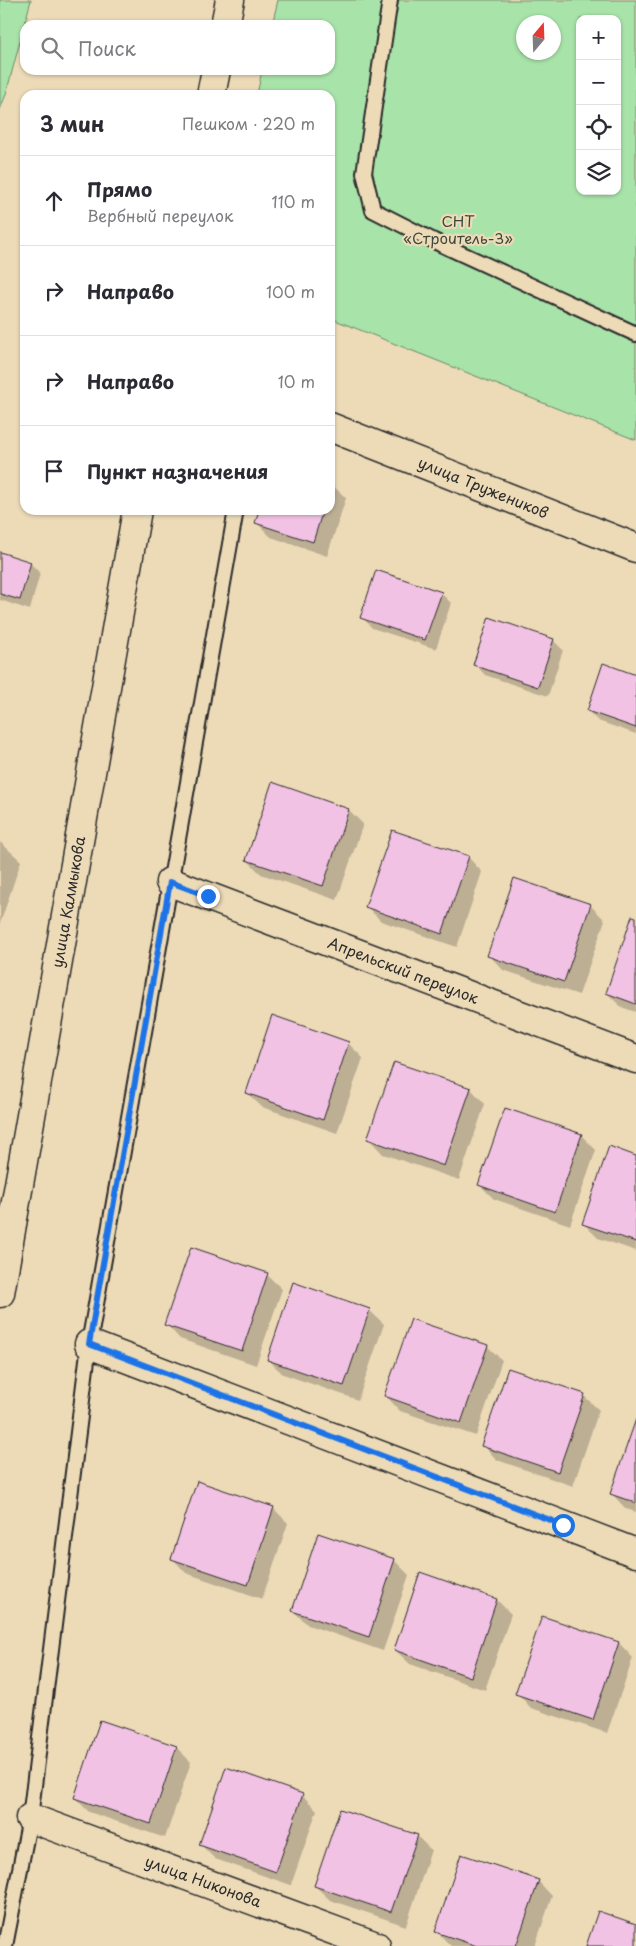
<!DOCTYPE html>
<html lang="ru">
<head>
<meta charset="utf-8">
<style>
  :root { --surface:#fff; --page:#f2f2f3; --text:#2b2b33; --muted:#7c7c81; --line:#e1e1e2 }
  body { margin:0; font-family:"Playpen Sans",sans-serif; background:var(--page); color:var(--text) }
  .controls { position:absolute; right:15px; top:15px; display:grid; overflow:hidden; border-radius:10px; box-shadow:0 1px 4px #0004 }
  .controls button { width:45px; height:45px; display:grid; place-items:center; padding:0; border:0; border-bottom:1px solid var(--line); background:var(--surface); color:var(--text); font:25px sans-serif }
  .compass { position:absolute; left:516px; top:15px; width:45px; height:45px; border-radius:50%; background:var(--surface); box-shadow:0 1px 4px #0004; rotate:19deg }
  .stop { position:absolute; width:15px; height:15px; margin:-11px; border:4px solid #1a73e8; border-radius:50%; background:#fff }
  .stop.end { background:#1a73e8; border-color:#fff; box-shadow:0 1px 5px #0008 }
  .list { margin:0; padding:0; list-style:none }
  h2 { display:flex; justify-content:space-between; align-items:center; height:65px; margin:0; padding:0 20px; font-size:21px }
  h2 small { font-size:16px; font-weight:400; color:var(--muted) }
  .list li { display:grid; grid-template-columns:32px 1fr auto; gap:15px; align-items:center; box-sizing:border-box; height:90px; padding:0 20px; border-top:1px solid var(--line) }
  .list b { display:block; font-size:19px; white-space:nowrap }
  .list p { margin:0; font-size:16px; white-space:nowrap; color:var(--muted) }
  .list em { font-size:16px; font-style:normal; color:var(--muted) }
  .icon { flex:none; width:28px; height:28px; fill:none; stroke:currentColor; stroke-width:2; stroke-linecap:round; stroke-linejoin:round }
  .map { position:relative; flex:none; width:636px; height:1946px; overflow:hidden }
  .search { position:absolute; background:var(--surface); box-shadow:0 1px 4px #0004; left:20px; top:20px; width:315px; height:55px; display:flex; align-items:center; gap:12px; box-sizing:border-box; padding:0 18px; border-radius:15px; color:var(--muted); font-size:19px }
  .panel { position:absolute; background:var(--surface); box-shadow:0 1px 4px #0004; left:20px; top:90px; width:315px; height:425px; border-radius:15px }
  .map>svg:first-child { display:block }
</style>
</head>
<body>
<div class="map">
<svg width="636" height="1946" viewBox="0 0 636 1946">
  <rect width="100%" height="100%" fill="#eddbb8"/>
  <filter id="ink" filterUnits="userSpaceOnUse"><feTurbulence type="fractalNoise" baseFrequency=".02" numOctaves="2"/><feDisplacementMap in="SourceGraphic" scale="10" xChannelSelector="R" yChannelSelector="G"/><feConvolveMatrix kernelMatrix="1 2 1 2 8 2 1 2 1" color-interpolation-filters="sRGB"/></filter>
  <g filter="url(#ink)">
    <path fill="#a8e3a9" stroke="#6a876a" fill-rule="evenodd" d="M 0,0 L 31,0 L 6,94 L 0,110 Z
      M 278,0 L 636,0 L 636,440 L 330,318 L 330,95 L 257,95 L 262,70 L 330,70 L 330,25 L 272,25 ZM 580,19 L 617,19 L 617,191 L 580,191 ZM 524,22 L 554,22 L 554,52 L 524,52 Z"/>
    <path fill="#0003" d="M 330,483 L 346,498 L 327,556 L 271,537 L 256,522 L 261,510 L 330,510 Z
      M 0,553 L 30,563 L 40,573 L 30,610 L 0,600 Z
      M 441,593 L 451,603 L 436,649 L 372,628 L 362,617 Z
      M 553,640 L 563,650 L 548,696 L 485,675 L 475,664 Z
      M 636,676 L 636,734 L 598,721 L 588,711 Z
      M 349,810 L 363,824 L 337,900 L 261,874 L 247,860 Z
      M 0,842 L 21,861 L 0,924 Z
      M 468,857 L 482,872 L 457,947 L 381,921 L 367,907 Z
      M 590,905 L 605,920 L 579,995 L 503,970 L 489,955 Z
      M 636,918 L 636,1012 L 621,1007 L 607,993 Z
      M 348,1043 L 363,1058 L 337,1133 L 262,1107 L 247,1093 Z
      M 395,1063 L 471,1089 L 485,1104 L 459,1180 L 383,1154 L 369,1139 Z
      M 581,1135 L 596,1150 L 570,1225 L 494,1199 L 480,1185 Z
      M 636,1157 L 636,1251 L 598,1238 L 584,1224 Z
      M 267,1275 L 282,1289 L 256,1365 L 180,1339 L 166,1324 Z
      M 369,1310 L 384,1324 L 358,1400 L 283,1374 L 268,1360 Z
      M 487,1346 L 502,1360 L 476,1436 L 400,1411 L 386,1396 Z
      M 584,1396 L 599,1410 L 573,1486 L 497,1460 L 483,1445 Z
      M 636,1423 L 636,1512 L 626,1509 L 612,1494 Z
      M 273,1508 L 288,1523 L 262,1599 L 186,1573 L 172,1558 Z
      M 319,1535 L 395,1561 L 409,1575 L 383,1651 L 308,1625 L 293,1611 Z
      M 421,1574 L 497,1600 L 511,1614 L 485,1690 L 410,1664 L 395,1650 Z
      M 543,1617 L 619,1643 L 633,1658 L 607,1733 L 531,1708 L 517,1693 Z
      M 101,1722 L 177,1748 L 191,1762 L 165,1838 L 89,1812 L 75,1798 Z
      M 302,1795 L 317,1810 L 291,1885 L 215,1859 L 201,1845 Z
      M 417,1836 L 431,1850 L 406,1926 L 330,1900 L 315,1886 Z
      M 538,1881 L 552,1896 L 535,1946 L 451,1946 L 436,1931 Z"/>
    <path fill="#f2c2e5" stroke="#2b2b2b" d="M 259,510 L 323,510 L 313,542 L 255,523 Z
      M 0,552 L 31,562 L 20,600 L 0,594 Z
      M 376,570 L 442,592 L 425,640 L 360,618 Z
      M 489,617 L 554,639 L 538,687 L 473,665 Z
      M 603,663 L 636,675 L 636,728 L 587,711 Z
      M 272,782 L 349,809 L 323,886 L 246,860 Z
      M 392,830 L 469,856 L 442,934 L 365,907 Z
      M 514,878 L 591,904 L 564,982 L 487,956 Z
      M 632,916 L 636,917 L 636,1004 L 606,993 Z
      M 272,1015 L 349,1042 L 323,1120 L 246,1093 Z
      M 394,1062 L 471,1088 L 444,1166 L 367,1139 Z
      M 505,1108 L 582,1134 L 555,1212 L 478,1185 Z
      M 609,1146 L 636,1156 L 636,1242 L 582,1224 Z
      M 191,1247 L 268,1273 L 242,1351 L 164,1325 Z
      M 293,1282 L 370,1309 L 344,1386 L 267,1360 Z
      M 411,1319 L 488,1345 L 461,1423 L 384,1396 Z
      M 508,1368 L 585,1394 L 558,1472 L 481,1446 Z
      M 636,1419 L 636,1503 L 610,1494 Z
      M 197,1481 L 274,1507 L 248,1585 L 171,1559 Z
      M 318,1533 L 395,1559 L 369,1637 L 292,1611 Z
      M 420,1572 L 497,1599 L 471,1677 L 394,1650 Z
      M 542,1616 L 619,1642 L 593,1720 L 515,1694 Z
      M 100,1720 L 177,1746 L 151,1824 L 74,1798 Z
      M 226,1767 L 303,1794 L 276,1872 L 199,1845 Z
      M 340,1809 L 418,1835 L 391,1912 L 314,1886 Z
      M 461,1854 L 539,1880 L 516,1946 L 477,1946 L 435,1932 Z
      M 598,1911 L 636,1924 L 636,1946 L 586,1946 Z"/>
    <g fill="none" stroke-linecap="round" stroke-linejoin="round">
      <defs>
        <path id="service" d="M 390,0 L 364,173 L 373,210 L 434,241 L 636,334
          M 5,1946 L 30,1818 L 89,1344 L 236,510"/>
        <path id="minor" d="M 330,427 L 636,548
          M 170,882 L 636,1059
          M 89,1344 L 636,1553
          M 30,1818 L 376,1946"/>
        <path id="secondary" d="M 225,25 L 230,0
          M 211,95 L 216,70
          M 0,1293 L 137,510"/>
      </defs>
      <use href="#service" stroke="#2b2b2b" stroke-width="18"/>
      <use href="#minor" stroke="#2b2b2b" stroke-width="31"/>
      <use href="#secondary" stroke="#2b2b2b" stroke-width="31"/>
      <use href="#service" stroke="#eddbb8" stroke-width="14"/>
      <use href="#minor" stroke="#eddbb8" stroke-width="28"/>
      <use href="#secondary" stroke="#eddbb8" stroke-width="28"/>
    </g>
  </g>
  <g fill="none" stroke-linecap="round" stroke-linejoin="round" filter="url(#ink)">
    <path stroke="#1a73e8" stroke-width="6" d="M 208,896 L 170,882 L 89,1344 L 563,1525"/>
  </g>
  <g text-anchor="middle" stroke-width="4.5" stroke-linejoin="round" paint-order="stroke">
    <g font-size="15" fill="#3e473e" stroke="#eddbb8">
      <text x="458" y="227">СНТ<tspan x="458" dy="17">«Строитель-3»</tspan></text>
    </g>
    <g font-size="15" fill="#2b2b2b" stroke="#eddbb8">
      <text transform="translate(483 488) rotate(22)" y="5">улица Тружеников</text>
      <text transform="translate(69 902) rotate(-80)" y="5">улица Калмыкова</text>
      <text transform="translate(403 971) rotate(21)" y="5">Апрельский переулок</text>
      <text transform="translate(203 1882) rotate(20)" y="5">улица Никонова</text>
    </g>
  </g>
</svg>
<div class="controls">
<button>+</button>
<button>−</button>
<button><svg class="icon" aria-label="locate" viewBox="0 0 24 24"><circle cx="12" cy="12" r="6"/><path d="M12 2v4M12 18v4M2 12h4M18 12h4"/></svg></button>
<button><svg class="icon" aria-label="layers" viewBox="0 0 24 24"><path d="M12 4l9 5-9 5-9-5zM3 14l9 5 9-5"/></svg></button>
</div>
<svg class="compass" viewBox="-18 -18 36 36"><path d="M0-13l5 13h-10z" fill="#e53935"/><path d="M0 13l5-13h-10z" fill="#7c7c81"/></svg>
<div class="stop" style="left:563px;top:1525px"></div>
<div class="stop end" style="left:208px;top:896px"></div>
<div class="search"><svg class="icon" aria-label="search" viewBox="0 0 24 24"><circle cx="10" cy="10" r="6"/><path d="M15 15l6 6"/></svg>Поиск</div>
<section class="panel">
<h2>3 мин<small>Пешком · 220 m</small></h2>
<ul class="list">
<li><svg class="icon" aria-label="ahead" viewBox="0 0 24 24"><path d="M12 20V5M6 11l6-6 6 6"/></svg><div><b>Прямо</b><p>Вербный переулок</p></div><em>110 m</em></li>
<li><svg class="icon" aria-label="right" viewBox="0 0 24 24"><path d="M7 20v-9h11M14 6l5 5-5 5"/></svg><div><b>Направо</b></div><em>100 m</em></li>
<li><svg class="icon" aria-label="right" viewBox="0 0 24 24"><path d="M7 20v-9h11M14 6l5 5-5 5"/></svg><div><b>Направо</b></div><em>10 m</em></li>
<li><svg class="icon" aria-label="arrive" viewBox="0 0 24 24"><path d="M6 21V4h12l-3 4 3 4H6"/></svg><div><b>Пункт назначения</b></div></li>
</ul>
</section>
</div>
</body>
</html>
